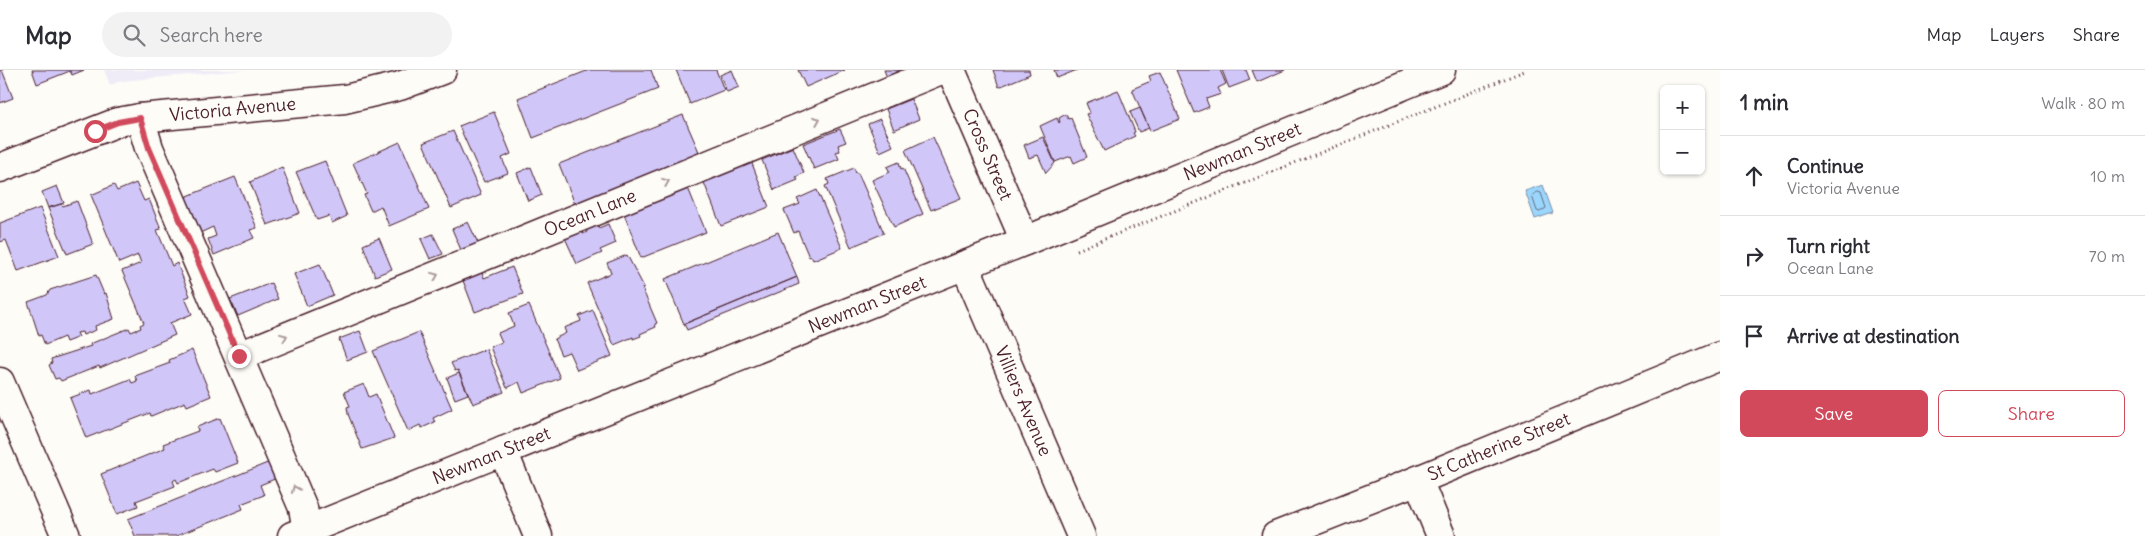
<!DOCTYPE html>
<html lang="en">
<head>
<meta charset="utf-8">
<style>
  :root { --surface:#fff; --page:#f2f2f3; --text:#2b2b33; --muted:#7c7c81; --line:#e1e1e2; --accent:#d1495b }
  body { margin:0; font-family:Delius,sans-serif; background:var(--page); color:var(--text) }
  .controls { position:absolute; right:15px; top:15px; display:grid; overflow:hidden; border-radius:8px; box-shadow:0 1px 4px #0004 }
  .controls button { width:45px; height:45px; display:grid; place-items:center; padding:0; border:0; border-bottom:1px solid var(--line); background:var(--surface); color:var(--text); font:25px sans-serif }
  .stop { position:absolute; width:15px; height:15px; margin:-11px; border:4px solid #d1495b; border-radius:50%; background:#fff }
  .stop.end { background:#d1495b; border-color:#fff; box-shadow:0 1px 5px #0008 }
  .list { margin:0; padding:0; list-style:none }
  h2 { display:flex; justify-content:space-between; align-items:center; height:65px; margin:0; padding:0 20px; font-size:21px }
  h2 small { font-size:16px; font-weight:400; color:var(--muted) }
  .list li { display:grid; grid-template-columns:32px 1fr auto; gap:15px; align-items:center; box-sizing:border-box; height:80px; padding:0 20px; border-top:1px solid var(--line) }
  .list b { display:block; font-size:19px; white-space:nowrap }
  .list p { margin:0; font-size:16px; white-space:nowrap; color:var(--muted) }
  .list em { font-size:16px; font-style:normal; color:var(--muted) }
  .actions { display:flex; gap:10px; padding:15px 20px }
  .actions a { flex:1; padding:11px 0; border:1px solid var(--accent); border-radius:8px; text-align:center; font-size:18px; color:var(--accent) }
  .actions .main { background:var(--accent); color:#fff }
  .icon { flex:none; width:28px; height:28px; fill:none; stroke:currentColor; stroke-width:2; stroke-linecap:round; stroke-linejoin:round }
  .map { position:relative; flex:none; width:1720px; height:466px; overflow:hidden }
  header { display:flex; align-items:center; gap:30px; box-sizing:border-box; height:70px; padding:0 25px; background:var(--surface); border-bottom:1px solid var(--line) }
  header strong { font-size:24px }
  nav { display:flex; gap:28px; margin-inline-start:auto; font-size:18px }
  .search { width:350px; height:45px; background:var(--page); display:flex; align-items:center; gap:12px; box-sizing:border-box; padding:0 18px; border-radius:28px; color:var(--muted); font-size:19px }
  main { display:flex }
  aside { flex:1; background:var(--surface) }
  .map>svg:first-child { display:block }
</style>
</head>
<body>
<header>
<strong>Map</strong>
<div class="search"><svg class="icon" aria-label="search" viewBox="0 0 24 24"><circle cx="10" cy="10" r="6"/><path d="M15 15l6 6"/></svg>Search here</div>
<nav><a>Map</a><a>Layers</a><a>Share</a></nav>
</header>
<main>
<div class="map">
<svg width="1720" height="466" viewBox="0 0 1720 466">
  <rect width="100%" height="100%" fill="#fdfcf7"/>
  <filter id="ink" filterUnits="userSpaceOnUse"><feTurbulence type="fractalNoise" baseFrequency=".02" numOctaves="2"/><feDisplacementMap in="SourceGraphic" scale="10" xChannelSelector="R" yChannelSelector="G"/><feConvolveMatrix kernelMatrix="1 2 1 2 8 2 1 2 1" color-interpolation-filters="sRGB"/></filter>
  <g filter="url(#ink)">
    <path fill="#f0ecf7" d="M 104,0 L 245,0 L 121,11 L 110,15 Z"/>
    <path fill="#9bd7fc" stroke="#7b8da8" d="M 1543,115 L 1553,143 L 1535,149 L 1525,121 Z"/>
    <g fill="none" stroke-linecap="round" stroke-linejoin="round">
      <path stroke="#6a697f" stroke-width="1" d="M 1538,122 L 1541,123 L 1546,138 L 1540,142 L 1537,141 L 1532,126 Z"/>
    </g>
    <path fill="#d0c6f8" stroke="#4a1f2b" d="M 0,0 L 2,0 L 13,28 L 0,33 Z
      M 32,0 L 84,0 L 72,5 L 70,1 L 37,14 Z
      M 589,0 L 651,0 L 658,19 L 533,68 L 518,28 Z
      M 676,0 L 716,0 L 724,20 L 690,34 Z
      M 732,0 L 739,17 L 727,22 L 720,5 Z
      M 798,0 L 845,0 L 806,17 Z
      M 884,0 L 911,0 L 888,10 Z
      M 993,0 L 1029,0 L 1030,4 L 999,17 Z
      M 1054,0 L 1077,0 L 1057,8 Z
      M 1176,0 L 1220,0 L 1226,14 L 1218,18 L 1221,24 L 1206,29 L 1209,37 L 1194,43 Z
      M 1222,0 L 1246,0 L 1250,10 L 1229,18 Z
      M 1252,0 L 1285,0 L 1257,12 Z
      M 1160,2 L 1180,49 L 1150,61 L 1132,19 L 1151,11 L 1149,6 Z
      M 1118,20 L 1135,62 L 1133,63 L 1135,66 L 1104,81 L 1086,44 L 1090,43 L 1086,33 Z
      M 911,29 L 919,49 L 894,60 L 886,39 Z
      M 1140,38 L 1149,58 L 1139,62 L 1130,42 Z
      M 494,42 L 511,84 L 502,88 L 508,103 L 484,112 L 459,56 Z
      M 1066,44 L 1068,49 L 1071,48 L 1087,87 L 1074,93 L 1071,86 L 1055,92 L 1040,56 L 1057,48 L 1059,53 L 1060,52 L 1059,48 Z
      M 683,45 L 700,84 L 575,134 L 559,94 Z
      M 880,49 L 893,76 L 880,82 L 868,54 Z
      M 840,59 L 846,72 L 838,75 L 840,81 L 836,82 L 839,89 L 814,99 L 803,74 Z
      M 453,61 L 481,125 L 451,138 L 423,73 Z
      M 933,67 L 961,128 L 931,140 L 905,80 Z
      M 1043,67 L 1055,93 L 1046,103 L 1038,85 L 1029,88 L 1024,75 Z
      M 400,72 L 429,139 L 389,156 L 381,136 L 371,141 L 364,125 L 367,124 L 353,93 Z
      M 793,77 L 804,103 L 796,107 L 798,110 L 774,120 L 762,90 Z
      M 325,91 L 347,146 L 332,153 L 329,146 L 317,150 L 296,102 Z
      M 751,91 L 769,137 L 721,156 L 703,110 Z
      M 899,92 L 901,99 L 903,98 L 923,144 L 894,157 L 872,110 L 890,102 L 887,97 Z
      M 282,97 L 300,143 L 267,155 L 250,112 Z
      M 531,97 L 542,125 L 528,131 L 517,103 Z
      M 854,98 L 856,103 L 858,103 L 884,163 L 851,177 L 825,116 L 829,114 L 827,109 Z
      M 235,107 L 257,158 L 250,160 L 254,168 L 214,185 L 208,169 L 216,166 L 213,157 L 200,163 L 185,127 Z
      M 136,113 L 144,131 L 149,129 L 161,159 L 157,160 L 172,196 L 177,193 L 190,226 L 185,228 L 192,244 L 170,253 L 175,265 L 100,298 L 99,296 L 61,311 L 59,308 L 55,309 L 49,295 L 52,293 L 51,289 L 91,276 L 90,274 L 129,258 L 131,262 L 141,258 L 140,255 L 144,253 L 122,201 L 141,193 L 138,185 L 119,193 L 91,125 L 114,115 L 117,121 Z
      M 57,116 L 64,133 L 48,138 L 42,122 Z
      M 688,118 L 706,162 L 641,188 L 624,144 Z
      M 817,120 L 842,178 L 813,190 L 811,186 L 809,187 L 798,161 L 794,163 L 784,140 L 800,134 L 797,129 Z
      M 77,131 L 93,174 L 67,184 L 48,138 L 61,134 L 63,136 Z
      M 40,138 L 59,186 L 18,201 L 6,170 L 0,172 L 0,153 Z
      M 468,152 L 478,173 L 461,180 L 452,159 Z
      M 597,154 L 599,158 L 608,154 L 616,173 L 600,180 L 602,183 L 577,194 L 565,168 L 582,161 L 583,164 L 587,162 L 586,159 Z
      M 778,162 L 797,207 L 684,254 L 665,209 Z
      M 433,164 L 443,184 L 430,189 L 421,169 Z
      M 379,168 L 392,199 L 375,206 L 363,175 Z
      M 627,185 L 644,217 L 642,218 L 657,253 L 655,254 L 656,257 L 640,264 L 641,266 L 633,269 L 633,267 L 614,275 L 587,213 L 611,203 L 607,193 Z
      M 320,194 L 333,225 L 307,236 L 294,204 Z
      M 512,197 L 523,224 L 475,242 L 462,208 L 481,200 L 484,208 Z
      M 96,205 L 104,224 L 106,223 L 114,249 L 95,256 L 96,260 L 83,265 L 82,262 L 77,263 L 79,267 L 66,272 L 64,267 L 45,275 L 41,265 L 39,266 L 28,232 L 47,225 L 50,220 Z
      M 797,207 L 799,214 L 687,260 L 684,254 Z
      M 271,213 L 278,229 L 238,246 L 230,229 Z
      M 529,235 L 560,308 L 523,323 L 519,312 L 507,318 L 490,277 L 502,272 L 498,263 L 514,256 L 509,243 Z
      M 593,240 L 612,286 L 577,300 L 569,282 L 561,285 L 554,269 L 566,263 L 564,258 L 581,251 L 579,246 Z
      M 360,261 L 368,282 L 347,290 L 339,269 Z
      M 419,262 L 452,339 L 433,348 L 435,352 L 422,358 L 420,355 L 408,361 L 373,281 Z
      M 486,279 L 504,322 L 473,334 L 458,300 L 455,301 L 451,293 Z
      M 192,280 L 211,326 L 187,336 L 185,332 L 151,346 L 150,343 L 86,368 L 70,328 L 91,320 L 92,324 L 130,309 L 132,313 L 137,311 L 135,306 L 170,293 L 169,290 Z
      M 459,303 L 468,324 L 455,329 L 447,308 Z
      M 364,314 L 369,327 L 376,324 L 394,368 L 362,379 L 348,344 L 347,337 L 350,336 L 344,322 Z
      M 220,348 L 238,393 L 215,402 L 213,399 L 178,413 L 176,409 L 173,411 L 175,416 L 136,431 L 138,436 L 117,444 L 101,404 L 165,378 L 163,374 L 198,361 L 197,357 Z
      M 270,392 L 277,408 L 260,415 L 264,425 L 241,434 L 243,439 L 176,466 L 135,466 L 128,449 Z"/>
    <g fill="none" stroke-linecap="round" stroke-linejoin="round">
      <defs>
        <g id="minor">
          <path id="s1" d="M 951,0 L 1025,171"/>
          <path d="M 140,48 L 149,78 L 303,438 L 308,466"/>
          <path id="s2" d="M 0,98 L 118,52 L 140,48 L 345,29 L 400,16 L 442,0"/>
          <path id="s3" d="M 965,195 L 1081,466"/>
          <path id="s4" d="M 239,286 L 941,0"/>
          <path d="M 0,312 L 66,466"/>
          <path d="M 503,381 L 538,466"/>
          <path d="M 1418,410 L 1441,466"/>
          <path id="s5" d="M 292,466 L 1025,171 L 1441,0"/>
          <path id="s6" d="M 1276,466 L 1418,410 L 1720,286"/>
        </g>
      </defs>
      <use href="#minor" stroke="#4a1f2b" stroke-width="31"/>
      <path stroke="#4a1f2b" stroke-width="3" stroke-dasharray="1 4" stroke-linecap="butt" d="M 1077,180 L 1527,0"/>
      <use href="#minor" stroke="#fdfcf7" stroke-width="28"/>
    </g>
    <defs><path id="oneway-chevron" d="M-2-3.5L2.5 0L-2 3.5" fill="none" stroke-width="1.6" stroke-linecap="round" stroke-linejoin="round" transform="scale(1.25)"/></defs>
    <g stroke="#ac999b">
      <use href="#oneway-chevron" transform="translate(817 50) rotate(-22)"/>
      <use href="#oneway-chevron" transform="translate(666 112) rotate(-22)"/>
      <use href="#oneway-chevron" transform="translate(435 206) rotate(-22)"/>
      <use href="#oneway-chevron" transform="translate(284 267) rotate(-22)"/>
      <use href="#oneway-chevron" transform="translate(295 419) rotate(-113)"/>
    </g>
  </g>
  <g fill="none" stroke-linecap="round" stroke-linejoin="round" filter="url(#ink)">
    <path stroke="#d1495b" stroke-width="6" d="M 95,61 L 118,52 L 140,48 L 149,78 L 239,286"/>
  </g>
  <g text-anchor="middle" stroke-width="5" stroke-linejoin="round" paint-order="stroke">
    <g font-size="18" fill="#4a1f2b" stroke="#fdfcf7">
      <text dy="6" stroke="none"><textPath href="#s2" startOffset="242">Victoria Avenue</textPath></text>
      <text dy="6" stroke="none"><textPath href="#s5" startOffset="1025">Newman Street</textPath></text>
      <text dy="6" stroke="none"><textPath href="#s1" startOffset="92">Cross Street</textPath></text>
      <text dy="6" stroke="none"><textPath href="#s4" startOffset="379">Ocean Lane</textPath></text>
      <text dy="6" stroke="none"><textPath href="#s5" startOffset="620">Newman Street</textPath></text>
      <text dy="6" stroke="none"><textPath href="#s3" startOffset="148">Villiers Avenue</textPath></text>
      <text dy="6" stroke="none"><textPath href="#s6" startOffset="240">St Catherine Street</textPath></text>
      <text dy="6" stroke="none"><textPath href="#s5" startOffset="215">Newman Street</textPath></text>
    </g>
  </g>
</svg>
<div class="controls">
<button>+</button>
<button>−</button>
</div>
<div class="stop" style="left:95px;top:61px"></div>
<div class="stop end" style="left:239px;top:286px"></div>
</div>
<aside>
<h2>1 min<small>Walk · 80 m</small></h2>
<ul class="list">
<li><svg class="icon" aria-label="ahead" viewBox="0 0 24 24"><path d="M12 20V5M6 11l6-6 6 6"/></svg><div><b>Continue</b><p>Victoria Avenue</p></div><em>10 m</em></li>
<li><svg class="icon" aria-label="right" viewBox="0 0 24 24"><path d="M7 20v-9h11M14 6l5 5-5 5"/></svg><div><b>Turn right</b><p>Ocean Lane</p></div><em>70 m</em></li>
<li><svg class="icon" aria-label="arrive" viewBox="0 0 24 24"><path d="M6 21V4h12l-3 4 3 4H6"/></svg><div><b>Arrive at destination</b></div></li>
</ul>
<div class="actions"><a class="main">Save</a><a>Share</a></div>
</aside>
</main>
</body>
</html>
